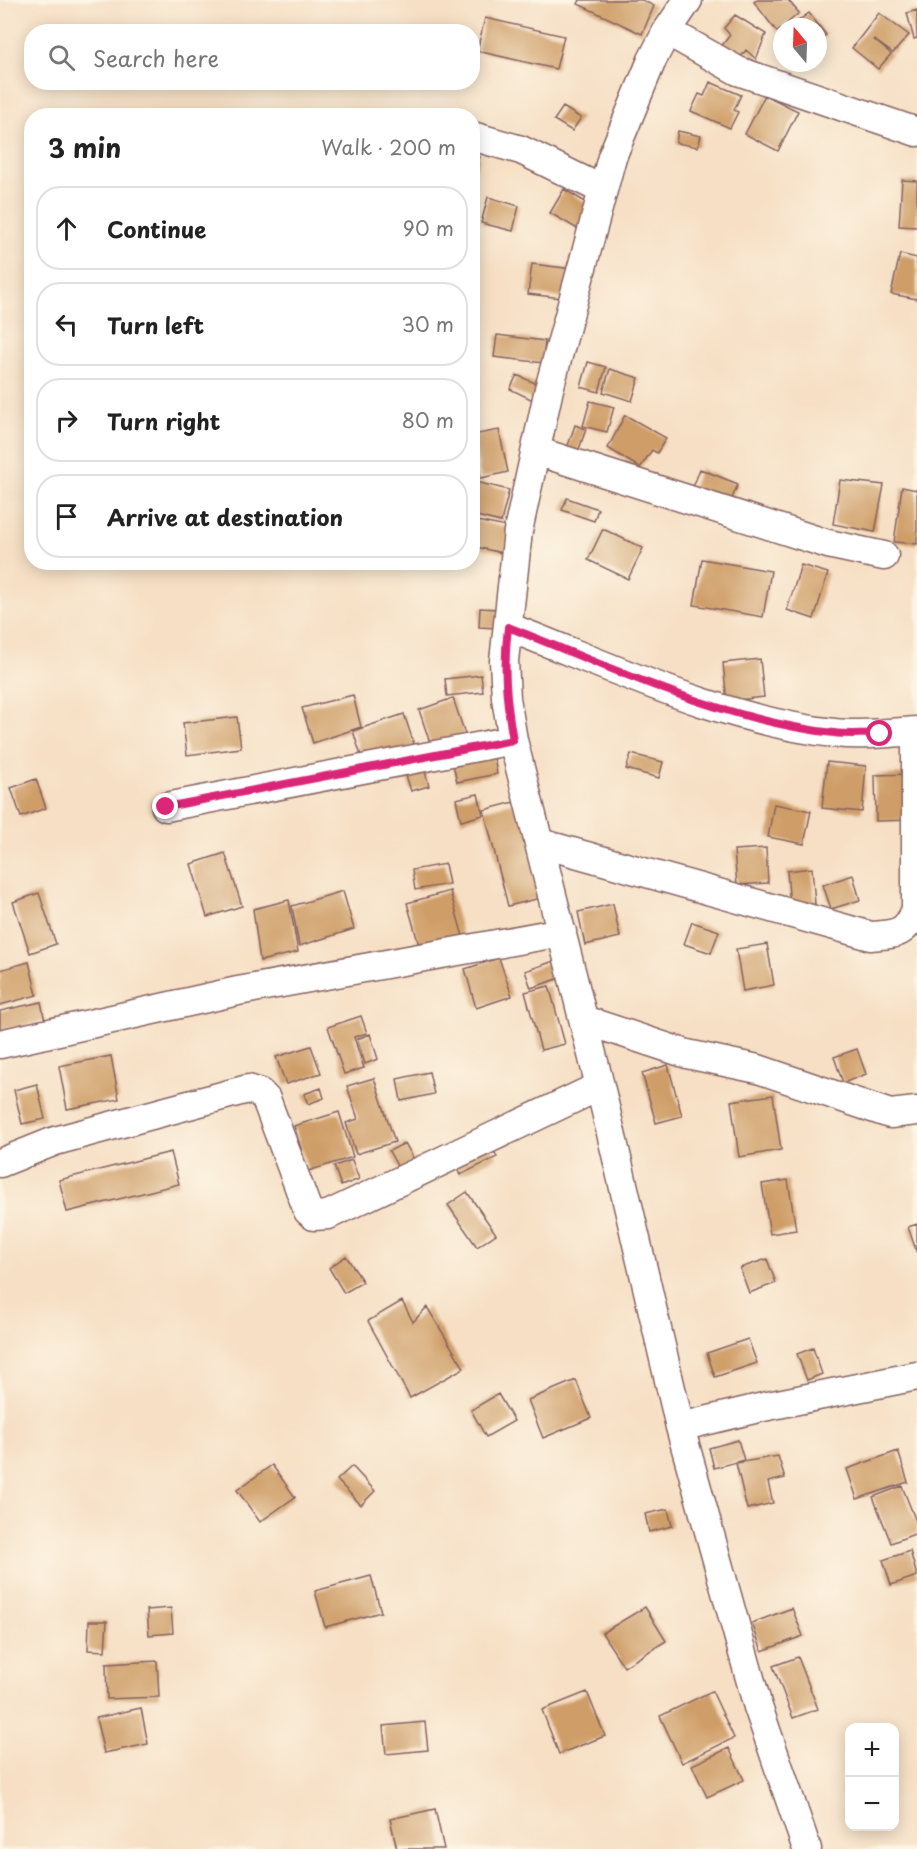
<!DOCTYPE html>
<html lang="en">
<head>
<meta charset="utf-8">
<style>
  :root { --surface:#fff; --page:#f2f2f2; --text:#222; --muted:#767676; --line:#e0e0e0 }
  body { margin:0; font-family:"Playpen Sans",sans-serif; background:var(--page); color:var(--text) }
  .controls { position:absolute; right:18px; bottom:18px; display:grid; overflow:hidden; border-radius:12px; box-shadow:0 3px 15px #0003 }
  .controls button { width:54px; height:54px; display:grid; place-items:center; padding:0; border:0; border-bottom:2px solid var(--line); background:var(--surface); color:var(--text); font:30px sans-serif }
  .compass { position:absolute; left:773px; top:18px; width:54px; height:54px; border-radius:50%; background:var(--surface); box-shadow:0 3px 15px #0003; rotate:341deg }
  .stop { position:absolute; width:18px; height:18px; margin:-14px; border:4px solid #db2777; border-radius:50%; background:#fff }
  .stop.end { background:#db2777; border-color:#fff; box-shadow:0 2px 6px #0008 }
  .list { margin:0; padding:0; list-style:none }
  h2 { display:flex; justify-content:space-between; align-items:center; height:78px; margin:0; padding:0 24px; font-size:26px }
  h2 small { font-size:20px; font-weight:400; color:var(--muted) }
  .list li { display:grid; grid-template-columns:39px 1fr auto; gap:18px; align-items:center; box-sizing:border-box; height:84px; margin:0 12px 12px; padding:0 12px; border:2px solid var(--line); border-radius:24px }
  .list b { display:block; font-size:22px; white-space:nowrap }
  .list em { font-size:20px; font-style:normal; color:var(--muted) }
  .icon { flex:none; width:33px; height:33px; fill:none; stroke:currentColor; stroke-width:2; stroke-linecap:round; stroke-linejoin:round }
  .map { position:relative; flex:none; width:917px; height:1849px; overflow:hidden }
  .search { position:absolute; background:var(--surface); box-shadow:0 3px 15px #0003; left:24px; top:24px; width:456px; height:66px; display:flex; align-items:center; gap:15px; box-sizing:border-box; padding:0 21px; border-radius:24px; color:var(--muted); font-size:22px }
  .panel { position:absolute; background:var(--surface); box-shadow:0 3px 15px #0003; left:24px; top:108px; width:456px; height:462px; border-radius:24px }
  .map>svg:first-child { display:block }
</style>
</head>
<body>
<div class="map">
<svg width="917" height="1849" viewBox="0 0 917 1849">
  <rect width="100%" height="100%" fill="#fcf5e5"/>
  <filter id="ink" filterUnits="userSpaceOnUse"><feTurbulence type="fractalNoise" baseFrequency=".0167" numOctaves="2"/><feDisplacementMap in="SourceGraphic" scale="12" xChannelSelector="R" yChannelSelector="G"/><feConvolveMatrix kernelMatrix="1 2 1 2 8 2 1 2 1" color-interpolation-filters="sRGB"/></filter>
  <filter id="wash" filterUnits="userSpaceOnUse"><feTurbulence type="fractalNoise" baseFrequency=".008" numOctaves="4" result="noise"/><feDisplacementMap in="SourceGraphic" scale="24" xChannelSelector="R" yChannelSelector="G"/><feGaussianBlur stdDeviation="1.35" result="paint"/><feColorMatrix in="noise" values="0 0 0 0 0 0 0 0 0 0 0 0 0 0 0 0 0 1.4 0 .05"/><feComposite in="paint" operator="in"/></filter>
  <g filter="url(#wash)">
    <rect width="100%" height="100%" fill="#f6dfc4"/>
    <g id="blocks">
      <path fill="#cf9e68" d="M 580,0 L 642,0 L 654,6 L 642,34 L 578,4 Z
        M 757,0 L 788,0 L 799,13 L 777,32 L 754,2 Z
        M 917,10 L 917,38 L 914,39 L 907,13 Z
        M 809,13 L 826,35 L 818,42 L 818,27 L 790,27 Z
        M 879,13 L 909,35 L 893,53 L 873,39 L 891,54 L 878,69 L 852,48 Z
        M 735,15 L 766,34 L 756,59 L 746,50 L 737,62 L 720,48 L 730,35 L 724,28 Z
        M 485,18 L 564,36 L 556,69 L 477,51 Z
        M 710,82 L 741,95 L 734,110 L 738,112 L 730,128 L 691,111 L 699,94 L 704,96 Z
        M 765,95 L 798,111 L 778,151 L 745,134 Z
        M 563,107 L 581,118 L 572,131 L 554,120 Z
        M 678,131 L 701,136 L 698,147 L 676,143 Z
        M 472,155 L 480,157 L 473,178 L 472,178 Z
        M 902,180 L 917,181 L 917,227 L 899,226 Z
        M 564,189 L 595,208 L 581,231 L 550,213 Z
        M 488,197 L 519,206 L 513,231 L 481,223 Z
        M 900,254 L 917,258 L 917,299 L 891,294 Z
        M 532,264 L 573,269 L 570,299 L 528,294 Z
        M 497,335 L 545,341 L 543,363 L 494,357 Z
        M 588,362 L 606,367 L 599,392 L 581,387 Z
        M 610,369 L 639,378 L 632,401 L 603,392 Z
        M 517,375 L 548,389 L 541,404 L 510,389 Z
        M 590,401 L 614,407 L 607,432 L 583,426 Z
        M 625,415 L 666,438 L 657,453 L 652,450 L 640,468 L 608,448 Z
        M 575,425 L 586,429 L 577,455 L 566,451 Z
        M 499,430 L 508,472 L 481,478 L 472,435 Z
        M 472,456 L 476,471 L 472,472 Z
        M 700,469 L 738,484 L 727,510 L 690,495 Z
        M 840,480 L 884,485 L 875,532 L 833,524 Z
        M 472,481 L 509,490 L 501,522 L 472,515 Z
        M 902,487 L 917,490 L 917,544 L 894,542 Z
        M 567,498 L 598,509 L 594,521 L 562,510 Z
        M 472,520 L 511,528 L 506,554 L 472,546 Z
        M 603,529 L 643,548 L 628,579 L 588,560 Z
        M 702,559 L 771,571 L 763,617 L 694,605 Z
        M 801,565 L 828,573 L 814,619 L 787,610 Z
        M 480,608 L 498,609 L 497,628 L 479,627 Z
        M 760,659 L 764,697 L 727,701 L 723,663 Z
        M 481,675 L 483,692 L 447,696 L 445,679 Z
        M 353,695 L 361,727 L 313,743 L 302,708 Z
        M 453,698 L 465,734 L 431,746 L 419,710 Z
        M 404,714 L 415,747 L 364,765 L 353,731 Z
        M 237,717 L 241,748 L 187,755 L 183,723 Z
        M 493,751 L 497,774 L 457,782 L 452,760 Z
        M 631,754 L 663,762 L 659,778 L 626,769 Z
        M 827,762 L 866,766 L 862,812 L 822,808 Z
        M 423,764 L 429,786 L 411,791 L 404,769 Z
        M 913,774 L 914,820 L 876,821 L 875,775 Z
        M 36,779 L 46,808 L 21,817 L 11,788 Z
        M 478,794 L 483,815 L 461,821 L 456,799 Z
        M 522,800 L 545,897 L 508,906 L 484,810 Z
        M 774,804 L 811,811 L 804,844 L 768,837 Z
        M 766,848 L 768,883 L 737,885 L 734,850 Z
        M 225,853 L 242,906 L 207,917 L 191,864 Z
        M 445,864 L 449,884 L 415,890 L 412,870 Z
        M 812,868 L 815,904 L 790,906 L 787,871 Z
        M 853,875 L 860,900 L 831,909 L 823,885 Z
        M 343,891 L 354,929 L 299,946 L 292,906 Z
        M 450,891 L 464,940 L 421,952 L 407,903 Z
        M 39,893 L 56,944 L 30,953 L 13,902 Z
        M 289,900 L 298,952 L 260,961 L 253,909 Z
        M 613,904 L 620,937 L 585,945 L 578,912 Z
        M 692,922 L 719,931 L 711,953 L 684,944 Z
        M 767,944 L 774,985 L 743,991 L 736,949 Z
        M 499,958 L 512,996 L 476,1008 L 465,969 Z
        M 563,958 L 569,975 L 531,988 L 525,971 Z
        M 29,962 L 37,995 L 0,1005 L 0,970 Z
        M 549,986 L 565,1044 L 541,1050 L 525,992 Z
        M 41,1002 L 45,1021 L 0,1030 L 0,1011 Z
        M 361,1016 L 367,1033 L 354,1037 L 364,1068 L 344,1074 L 328,1027 Z
        M 370,1034 L 378,1059 L 365,1064 L 357,1039 Z
        M 311,1046 L 321,1073 L 286,1084 L 276,1057 Z
        M 857,1049 L 866,1074 L 843,1083 L 834,1057 Z
        M 111,1056 L 119,1099 L 67,1109 L 59,1066 Z
        M 668,1065 L 682,1116 L 656,1123 L 642,1073 Z
        M 429,1072 L 434,1094 L 401,1101 L 397,1079 Z
        M 374,1078 L 395,1142 L 356,1154 L 346,1123 L 358,1119 L 347,1086 Z
        M 37,1084 L 45,1119 L 22,1124 L 14,1090 Z
        M 321,1088 L 324,1098 L 308,1104 L 304,1094 Z
        M 773,1095 L 781,1150 L 739,1157 L 731,1101 Z
        M 339,1112 L 353,1157 L 308,1171 L 294,1126 Z
        M 489,1141 L 497,1157 L 460,1175 L 452,1159 Z
        M 405,1143 L 417,1165 L 401,1173 L 389,1151 Z
        M 171,1152 L 179,1184 L 67,1212 L 59,1180 Z
        M 352,1160 L 359,1179 L 341,1186 L 334,1166 Z
        M 788,1180 L 796,1230 L 770,1234 L 762,1184 Z
        M 467,1192 L 496,1234 L 477,1247 L 448,1205 Z
        M 917,1224 L 917,1253 L 908,1227 Z
        M 346,1256 L 363,1282 L 344,1293 L 329,1268 Z
        M 767,1259 L 776,1283 L 749,1293 L 740,1268 Z
        M 402,1301 L 413,1322 L 427,1307 L 464,1368 L 410,1398 L 368,1321 Z
        M 748,1339 L 757,1363 L 715,1377 L 707,1353 Z
        M 813,1348 L 822,1374 L 807,1380 L 797,1354 Z
        M 576,1380 L 591,1418 L 543,1438 L 528,1400 Z
        M 498,1394 L 514,1421 L 486,1437 L 471,1410 Z
        M 738,1440 L 744,1460 L 714,1468 L 709,1448 Z
        M 898,1451 L 908,1482 L 857,1499 L 847,1469 Z
        M 778,1456 L 785,1478 L 768,1482 L 773,1503 L 747,1509 L 736,1463 Z
        M 272,1465 L 295,1497 L 260,1522 L 237,1490 Z
        M 352,1466 L 375,1491 L 361,1505 L 337,1480 Z
        M 902,1486 L 917,1524 L 917,1533 L 891,1543 L 873,1497 Z
        M 668,1509 L 672,1526 L 649,1532 L 645,1514 Z
        M 910,1551 L 917,1576 L 891,1585 L 883,1560 Z
        M 371,1576 L 381,1612 L 325,1627 L 315,1591 Z
        M 645,1607 L 666,1641 L 624,1667 L 602,1633 Z
        M 171,1608 L 173,1633 L 149,1635 L 147,1610 Z
        M 792,1608 L 803,1636 L 762,1651 L 752,1623 Z
        M 89,1621 L 107,1621 L 105,1651 L 88,1650 Z
        M 798,1657 L 818,1709 L 793,1718 L 773,1666 Z
        M 157,1661 L 159,1697 L 107,1699 L 106,1664 Z
        M 712,1691 L 734,1738 L 682,1763 L 660,1716 Z
        M 587,1692 L 605,1736 L 559,1754 L 542,1710 Z
        M 141,1708 L 148,1744 L 104,1753 L 96,1718 Z
        M 425,1722 L 428,1750 L 386,1754 L 383,1726 Z
        M 729,1748 L 744,1780 L 707,1797 L 692,1765 Z
        M 435,1809 L 444,1849 L 397,1849 L 390,1819 Z"/>
    </g>
  </g>
  <g filter="url(#ink)">
    <use href="#blocks" fill-opacity="0" stroke="#866261" stroke-width="1.5"/>
    <g fill="none" stroke-linecap="round" stroke-linejoin="round">
      <defs>
        <path id="minor" d="M 688,0 L 667,31 L 652,60 L 612,157 L 549,389 L 518,531 L 504,661 L 506,698 L 513,740 L 600,1086 L 680,1427 L 758,1707 L 807,1849
          M 667,31 L 738,71 L 917,132
          M 472,136 L 521,150 L 603,190
          M 536,451 L 828,544 L 884,556
          M 508,627 C 612,667 723,721 834,733 C 861,736 890,733 917,731
          M 166,807 L 513,740
          M 540,843 L 871,936 C 897,934 906,934 916,909 L 916,731
          M 584,1020 L 687,1054 L 758,1069 L 890,1114 L 917,1111
          M 0,1044 L 238,991 L 562,932
          M 0,1163 L 55,1141 L 248,1089 L 260,1093 L 266,1099 L 308,1211 L 314,1216 L 328,1215 L 600,1086
          M 680,1427 L 763,1407 L 917,1376"/>
      </defs>
      <use href="#minor" stroke="#866261" stroke-width="31"/>
      <use href="#minor" stroke="#fff" stroke-width="28"/>
    </g>
  </g>
  <g fill="none" stroke-linecap="round" stroke-linejoin="round" filter="url(#ink)">
    <path stroke="#db2777" stroke-width="8" d="M 166,807 L 513,740 C 506,700 503,667 508,627 C 613,668 720,720 834,733 C 849,735 865,733 880,734"/>
  </g>
</svg>
<div class="controls">
<button>+</button>
<button>−</button>
</div>
<svg class="compass" viewBox="-18 -18 36 36"><path d="M0-13l5 13h-10z" fill="#e53935"/><path d="M0 13l5-13h-10z" fill="#767676"/></svg>
<div class="stop" style="left:880px;top:734px"></div>
<div class="stop end" style="left:166px;top:807px"></div>
<div class="search"><svg class="icon" aria-label="search" viewBox="0 0 24 24"><circle cx="10" cy="10" r="6"/><path d="M15 15l6 6"/></svg>Search here</div>
<section class="panel">
<h2>3 min<small>Walk · 200 m</small></h2>
<ul class="list">
<li><svg class="icon" aria-label="ahead" viewBox="0 0 24 24"><path d="M12 20V5M6 11l6-6 6 6"/></svg><div><b>Continue</b></div><em>90 m</em></li>
<li><svg class="icon" aria-label="left" viewBox="0 0 24 24"><path d="M17 20v-9H6M10 6l-5 5 5 5"/></svg><div><b>Turn left</b></div><em>30 m</em></li>
<li><svg class="icon" aria-label="right" viewBox="0 0 24 24"><path d="M7 20v-9h11M14 6l5 5-5 5"/></svg><div><b>Turn right</b></div><em>80 m</em></li>
<li><svg class="icon" aria-label="arrive" viewBox="0 0 24 24"><path d="M6 21V4h12l-3 4 3 4H6"/></svg><div><b>Arrive at destination</b></div></li>
</ul>
</section>
</div>
</body>
</html>
